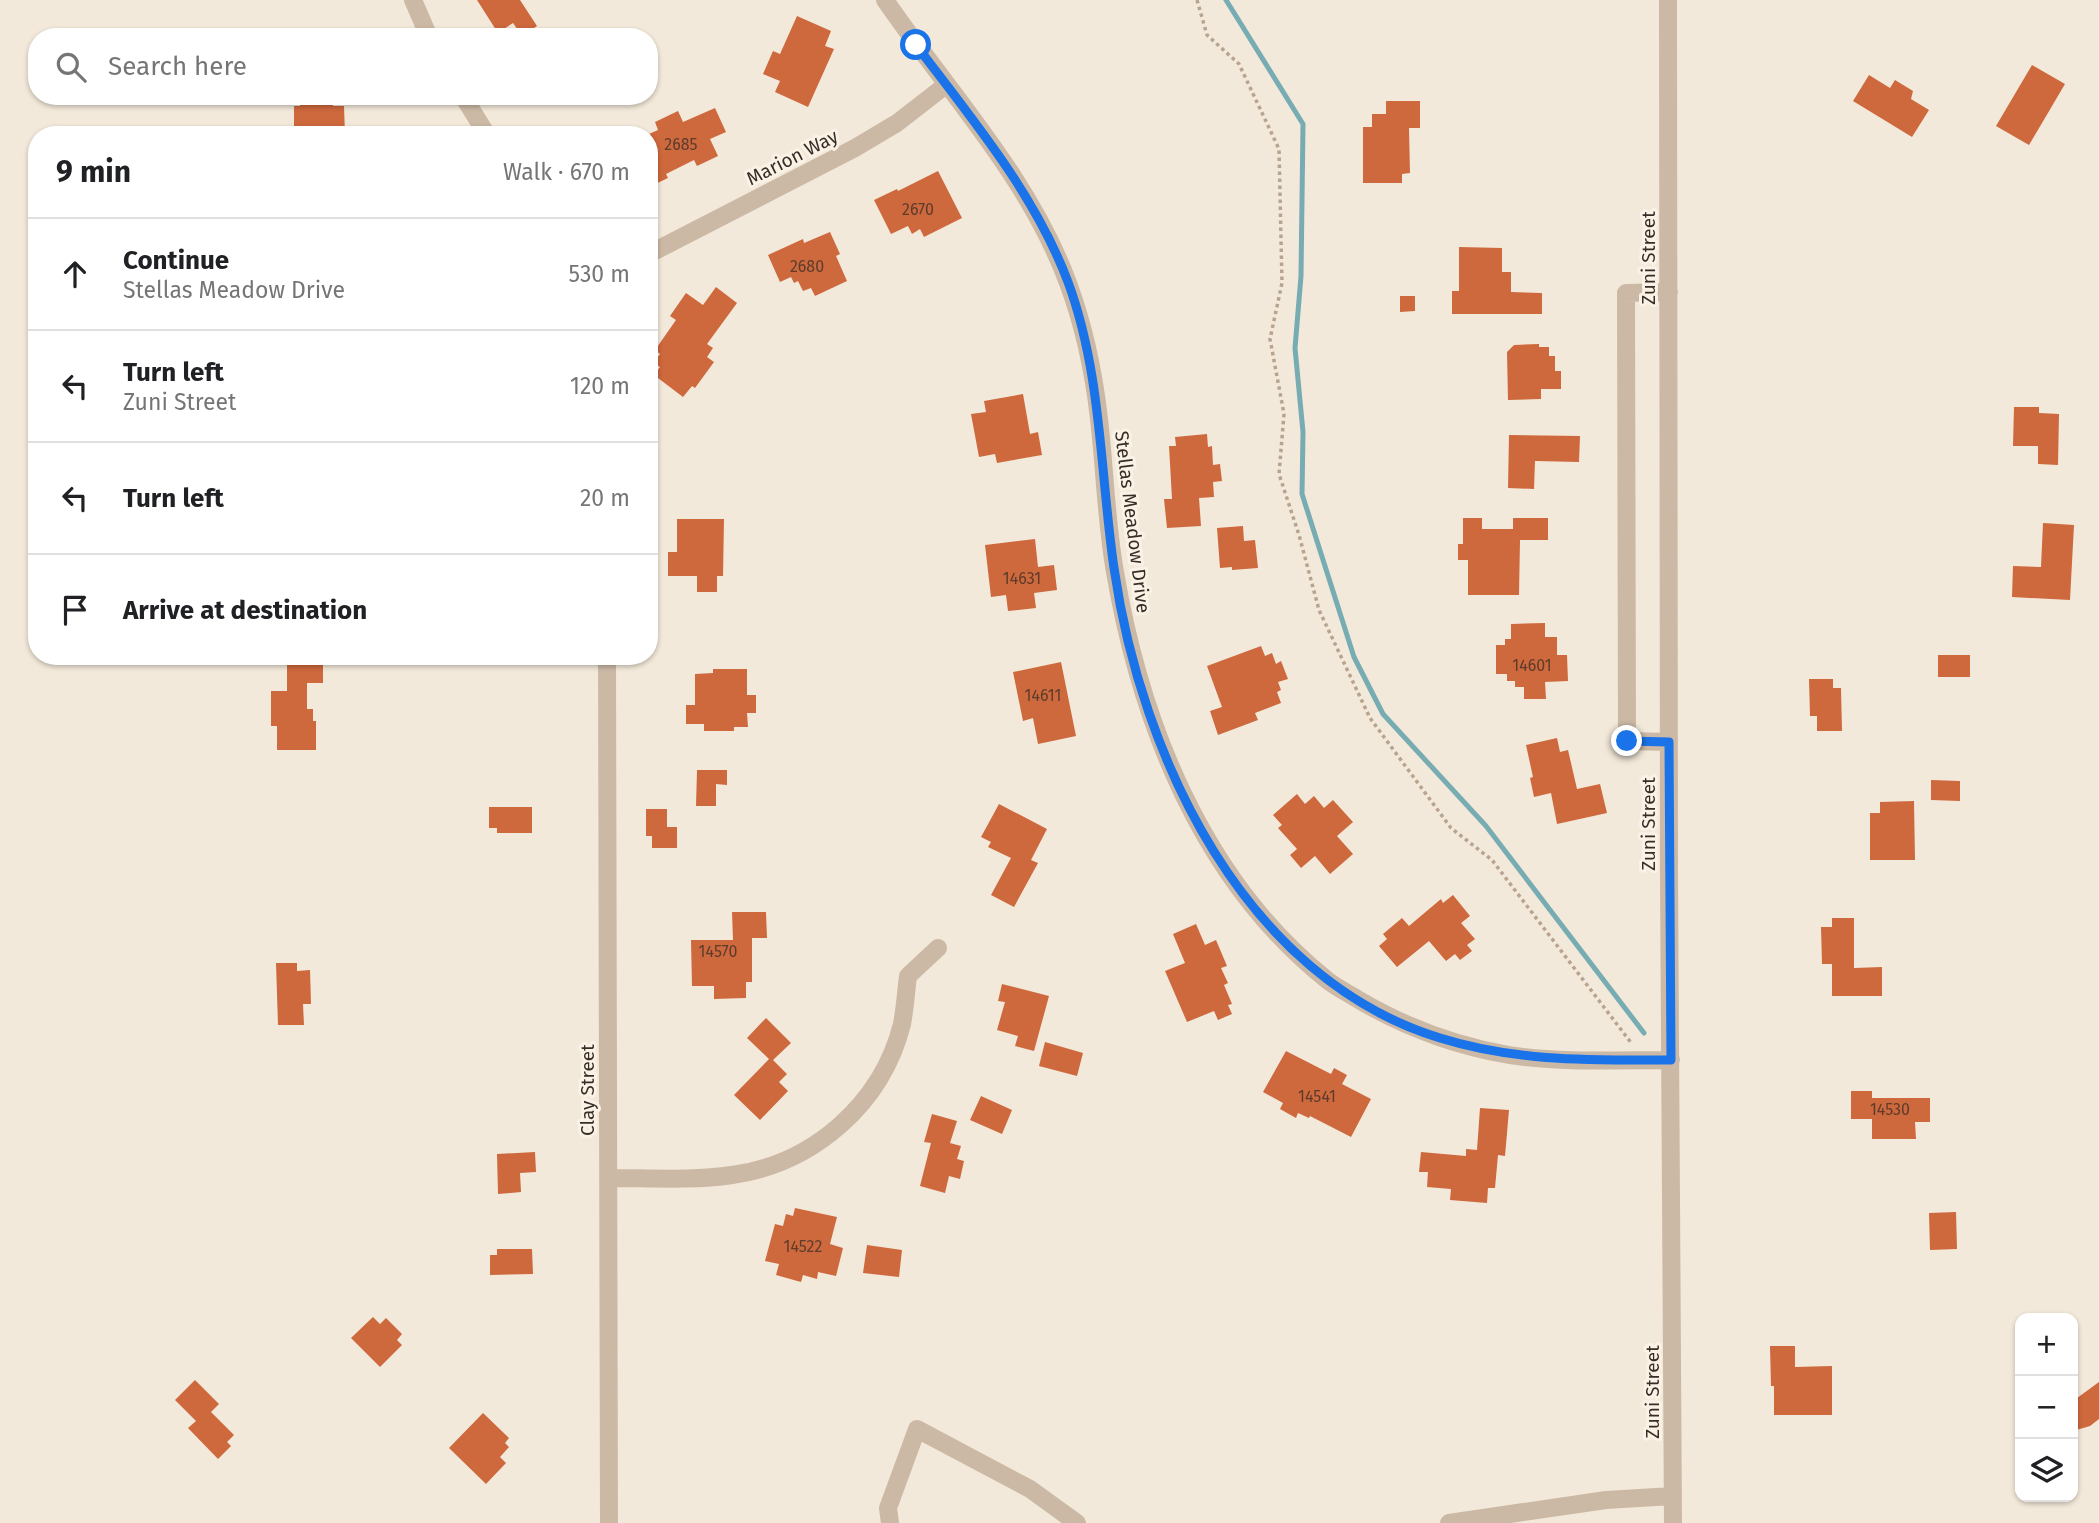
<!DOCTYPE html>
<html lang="en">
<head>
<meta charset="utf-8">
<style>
  :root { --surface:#fff; --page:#f6f6f6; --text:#202124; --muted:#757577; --line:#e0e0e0 }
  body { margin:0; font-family:"Fira Sans",sans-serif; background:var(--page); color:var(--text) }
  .controls { position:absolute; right:21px; bottom:21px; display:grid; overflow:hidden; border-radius:14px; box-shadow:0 2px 5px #0004 }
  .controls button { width:63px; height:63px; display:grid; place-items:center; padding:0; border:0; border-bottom:2px solid var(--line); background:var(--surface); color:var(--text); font:35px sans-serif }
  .stop { position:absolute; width:21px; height:21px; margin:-16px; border:5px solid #1a73e8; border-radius:50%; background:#fff }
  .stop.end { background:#1a73e8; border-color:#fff; box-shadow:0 2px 7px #0008 }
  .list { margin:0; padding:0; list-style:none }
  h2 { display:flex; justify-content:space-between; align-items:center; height:91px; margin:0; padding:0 28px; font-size:30px }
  h2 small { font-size:23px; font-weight:400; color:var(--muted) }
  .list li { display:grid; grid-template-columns:46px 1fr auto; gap:21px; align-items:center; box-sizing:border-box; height:112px; padding:0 28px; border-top:2px solid var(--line) }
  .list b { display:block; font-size:26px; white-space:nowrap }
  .list p { margin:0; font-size:23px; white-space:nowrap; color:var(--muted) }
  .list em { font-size:23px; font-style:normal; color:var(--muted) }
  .icon { flex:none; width:38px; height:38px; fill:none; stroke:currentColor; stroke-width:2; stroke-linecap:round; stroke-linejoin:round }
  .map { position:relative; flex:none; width:2099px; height:1523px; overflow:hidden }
  .search { position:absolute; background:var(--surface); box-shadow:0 2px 5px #0004; left:28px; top:28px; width:630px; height:77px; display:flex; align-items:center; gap:18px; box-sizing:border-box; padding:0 24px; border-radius:28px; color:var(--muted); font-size:26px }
  .panel { position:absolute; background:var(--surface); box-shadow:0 2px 5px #0004; left:28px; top:126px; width:630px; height:539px; border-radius:28px }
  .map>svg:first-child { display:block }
</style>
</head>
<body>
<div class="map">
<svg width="2099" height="1523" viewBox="0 0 2099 1523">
  <rect width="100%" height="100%" fill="#f3e9da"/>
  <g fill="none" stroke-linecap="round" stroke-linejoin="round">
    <path stroke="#77acb2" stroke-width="5" d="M 1226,0 L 1303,124 L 1301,276 L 1295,348 L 1303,432 L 1302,494 L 1354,657 L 1383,714 L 1486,826 L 1644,1033"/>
  </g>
  <path fill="#ce683d" d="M 477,0 L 520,0 L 537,26 L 522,36 L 513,23 L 498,33 Z
    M 797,16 L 831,31 L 825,46 L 834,49 L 808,107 L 775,92 L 780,81 L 763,74 L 773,51 L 780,54 Z
    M 2032,65 L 2065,84 L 2029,145 L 1996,126 Z
    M 1869,75 L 1890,88 L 1895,80 L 1913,91 L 1911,99 L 1929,110 L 1912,137 L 1853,101 Z
    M 300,96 L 333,96 L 333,106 L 344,106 L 345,135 L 294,135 L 294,106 L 300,106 Z
    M 1386,101 L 1420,101 L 1420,128 L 1409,128 L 1410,173 L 1402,174 L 1402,183 L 1363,183 L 1363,127 L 1372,127 L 1372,114 L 1386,114 Z
    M 715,108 L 726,132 L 710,139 L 718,156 L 697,166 L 694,160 L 666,174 L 668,178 L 649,187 L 649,134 L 658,130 L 655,122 L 678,111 L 683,122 Z
    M 938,171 L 962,218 L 924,237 L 920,229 L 912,234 L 908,226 L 891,234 L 874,200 L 897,189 L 898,191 Z
    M 830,232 L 840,254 L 836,256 L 847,281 L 815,296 L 811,288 L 803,291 L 798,281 L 794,283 L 791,277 L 780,282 L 768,255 L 803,239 L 804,243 Z
    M 1459,247 L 1502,248 L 1502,272 L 1511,272 L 1511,292 L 1542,293 L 1542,314 L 1452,314 L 1452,291 L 1459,291 Z
    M 716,287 L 737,303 L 707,344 L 713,348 L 707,357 L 714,362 L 695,388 L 692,386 L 683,397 L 654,375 L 660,367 L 653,363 L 660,354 L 655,350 L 676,320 L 670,316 L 686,293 L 703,305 Z
    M 1400,296 L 1415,296 L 1415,311 L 1400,312 Z
    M 1539,344 L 1539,347 L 1549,347 L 1549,356 L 1555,356 L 1555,371 L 1561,371 L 1561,389 L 1541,389 L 1541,399 L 1508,400 L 1507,352 L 1514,345 Z
    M 1023,394 L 1030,434 L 1038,432 L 1042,455 L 997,463 L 995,454 L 979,457 L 971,414 L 986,412 L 984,401 Z
    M 2014,407 L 2039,407 L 2039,413 L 2059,414 L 2058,465 L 2038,464 L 2038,446 L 2013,446 Z
    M 1207,434 L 1208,447 L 1212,446 L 1213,465 L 1220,464 L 1222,481 L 1213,482 L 1214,497 L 1199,498 L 1201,526 L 1167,528 L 1164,499 L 1172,499 L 1169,446 L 1176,446 L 1175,437 Z
    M 1509,435 L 1580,436 L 1579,462 L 1535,461 L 1534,489 L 1508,488 Z
    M 1463,518 L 1482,518 L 1482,529 L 1513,529 L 1513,518 L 1548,518 L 1548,540 L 1520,540 L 1519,595 L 1468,595 L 1468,560 L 1458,560 L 1458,544 L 1463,544 Z
    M 677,519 L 724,519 L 723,576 L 717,576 L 717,592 L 697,592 L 697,576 L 668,576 L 668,552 L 677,552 Z
    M 2043,523 L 2074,525 L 2070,600 L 2012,597 L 2013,566 L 2041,567 Z
    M 1243,526 L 1244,541 L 1255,540 L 1258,568 L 1232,570 L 1232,567 L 1220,568 L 1217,528 Z
    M 1035,539 L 1038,567 L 1054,565 L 1057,590 L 1034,593 L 1036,608 L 1008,611 L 1006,595 L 991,597 L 985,545 Z
    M 1545,623 L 1545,637 L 1557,637 L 1557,655 L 1567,655 L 1568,681 L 1545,682 L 1546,699 L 1524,699 L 1524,687 L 1515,687 L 1515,681 L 1507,681 L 1507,674 L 1496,674 L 1496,645 L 1505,645 L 1505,639 L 1511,639 L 1511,624 Z
    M 1261,646 L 1265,656 L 1272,653 L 1276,664 L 1281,661 L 1288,679 L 1278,682 L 1281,690 L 1277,692 L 1281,703 L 1255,713 L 1258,720 L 1218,735 L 1210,711 L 1222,707 L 1207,666 Z
    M 1938,655 L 1970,655 L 1970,677 L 1938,677 Z
    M 287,658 L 323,659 L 323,683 L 307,683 L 307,709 L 313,709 L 313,721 L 316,721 L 316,750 L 277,750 L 277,726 L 271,726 L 271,691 L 287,691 Z
    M 1061,662 L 1076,736 L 1038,744 L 1033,718 L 1023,721 L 1013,672 Z
    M 713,669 L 747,669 L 747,695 L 756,695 L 756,713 L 747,713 L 748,727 L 734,727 L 734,731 L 704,731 L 704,724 L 686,724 L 686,705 L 695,705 L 695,674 L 713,673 Z
    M 1809,679 L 1833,679 L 1833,688 L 1841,688 L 1842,731 L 1817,731 L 1817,716 L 1810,716 Z
    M 1557,738 L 1560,752 L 1568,750 L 1577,789 L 1600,784 L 1607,813 L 1557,824 L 1551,793 L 1534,797 L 1530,778 L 1533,777 L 1526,745 Z
    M 697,770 L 727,770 L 727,785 L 716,784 L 716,806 L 696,806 Z
    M 1931,780 L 1960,781 L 1960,801 L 1931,800 Z
    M 1297,794 L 1305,804 L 1314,796 L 1324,808 L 1333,800 L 1353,822 L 1337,836 L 1353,854 L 1330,874 L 1315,856 L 1301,868 L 1290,855 L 1297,849 L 1278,828 L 1282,825 L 1273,815 Z
    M 1914,801 L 1915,860 L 1870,860 L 1870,813 L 1880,813 L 1880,802 Z
    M 999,804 L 1047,829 L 1031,860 L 1038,863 L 1014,907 L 991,895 L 1011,858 L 988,847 L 991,842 L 981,837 Z
    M 489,807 L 532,807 L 532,833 L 497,833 L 497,828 L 489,828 Z
    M 646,809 L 667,809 L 667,827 L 677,827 L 677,848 L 652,848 L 652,836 L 646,836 Z
    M 1453,895 L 1470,916 L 1461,923 L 1475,939 L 1467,945 L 1472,951 L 1460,960 L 1455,954 L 1446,961 L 1429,941 L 1397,967 L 1379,946 L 1387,939 L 1383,934 L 1402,918 L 1409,926 L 1441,899 L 1443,903 Z
    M 732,912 L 766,912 L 767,938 L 752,938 L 752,982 L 746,982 L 746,998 L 714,999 L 714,986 L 692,986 L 691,940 L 733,940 Z
    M 1832,918 L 1854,918 L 1854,968 L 1882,967 L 1882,996 L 1832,996 L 1832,964 L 1822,964 L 1821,927 L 1832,927 Z
    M 1196,924 L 1205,945 L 1216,940 L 1227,966 L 1221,968 L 1228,983 L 1224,985 L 1232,1004 L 1228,1005 L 1232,1014 L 1218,1020 L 1214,1011 L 1187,1022 L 1165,971 L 1185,963 L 1173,934 Z
    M 276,963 L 297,963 L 297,971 L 310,970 L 311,1004 L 303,1004 L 304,1025 L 278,1025 Z
    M 1002,984 L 1049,996 L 1034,1051 L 1015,1046 L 1018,1036 L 997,1030 L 1005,1002 L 998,1001 Z
    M 766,1018 L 791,1043 L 773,1060 L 787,1074 L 779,1082 L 788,1091 L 760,1120 L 734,1095 L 769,1059 L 747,1038 Z
    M 1045,1042 L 1083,1053 L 1077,1076 L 1039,1066 Z
    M 1286,1051 L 1331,1074 L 1334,1068 L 1347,1075 L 1342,1084 L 1371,1099 L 1351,1137 L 1310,1116 L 1309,1118 L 1298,1113 L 1296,1118 L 1280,1109 L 1283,1103 L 1263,1092 Z
    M 1851,1091 L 1872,1091 L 1872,1098 L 1930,1098 L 1930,1122 L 1915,1122 L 1916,1139 L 1872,1139 L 1872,1119 L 1851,1119 Z
    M 981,1096 L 1012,1110 L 1002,1134 L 970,1120 Z
    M 1480,1108 L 1509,1110 L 1505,1156 L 1498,1155 L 1495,1188 L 1488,1188 L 1487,1203 L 1450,1200 L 1451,1189 L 1427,1187 L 1428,1172 L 1419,1172 L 1421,1152 L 1466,1156 L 1466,1149 L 1477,1150 Z
    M 932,1114 L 957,1121 L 950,1143 L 961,1146 L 957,1159 L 964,1161 L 960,1179 L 949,1176 L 945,1193 L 920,1186 L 931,1143 L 924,1142 Z
    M 535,1152 L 536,1172 L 520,1173 L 521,1192 L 498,1194 L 497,1154 Z
    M 795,1208 L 837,1217 L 830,1244 L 843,1248 L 836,1276 L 818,1272 L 817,1279 L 803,1275 L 801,1282 L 776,1275 L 779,1264 L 765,1261 L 775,1224 L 783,1226 L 786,1214 L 793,1216 Z
    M 1956,1212 L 1957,1249 L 1930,1250 L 1929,1213 Z
    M 867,1245 L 902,1250 L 899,1277 L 863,1273 Z
    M 497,1249 L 532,1249 L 533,1274 L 490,1275 L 490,1255 L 497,1255 Z
    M 373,1317 L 380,1324 L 386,1318 L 402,1334 L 397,1340 L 402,1345 L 380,1367 L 351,1338 Z
    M 1770,1346 L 1795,1346 L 1795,1367 L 1832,1366 L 1832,1415 L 1774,1415 L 1774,1386 L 1771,1386 Z
    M 195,1380 L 219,1404 L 211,1412 L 234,1435 L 227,1442 L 231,1446 L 218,1459 L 188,1428 L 196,1421 L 175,1400 Z
    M 2099,1382 L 2099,1419 L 2090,1426 L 2073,1431 L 2073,1401 Z
    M 483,1413 L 509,1438 L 505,1443 L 509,1447 L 500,1457 L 506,1463 L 486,1484 L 449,1448 Z"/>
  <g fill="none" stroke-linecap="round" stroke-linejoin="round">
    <path stroke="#b8a38f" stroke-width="3.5" stroke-dasharray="3.5 3.5" stroke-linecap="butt" d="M 1197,0 L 1207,35 L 1239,64 L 1279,149 L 1282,283 L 1270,339 L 1284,414 L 1279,474 L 1299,535 L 1319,610 L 1370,718 L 1451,828 L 1492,860 L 1632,1044"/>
    <path stroke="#ccb9a5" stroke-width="18" d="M 413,0 L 429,37
      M 885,0 C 948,92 1029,177 1068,283 C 1084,326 1094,374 1099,419 C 1105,470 1106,522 1115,572 C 1141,725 1203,881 1327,980 C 1337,988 1348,993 1359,1000 C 1405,1027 1456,1046 1509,1055 C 1562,1063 1618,1060 1671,1060
      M 1668,0 L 1669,876 L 1673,1523
      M 463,96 L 487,135
      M 649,254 L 855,148 L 897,123 L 946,85
      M 607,656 L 609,1523
      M 1669,742 L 1627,741 L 1626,293 L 1669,292
      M 609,1178 C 649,1178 692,1181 732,1175 C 813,1164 882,1104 902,1024 C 905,1008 906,992 908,976 L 938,948
      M 890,1523 L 888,1508 L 917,1429 L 1030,1489 L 1077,1523
      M 1449,1523 L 1606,1500 L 1673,1496"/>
  </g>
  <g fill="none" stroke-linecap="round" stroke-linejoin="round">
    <path stroke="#1a73e8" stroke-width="9" d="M 916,45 C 972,119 1035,194 1068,282 C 1102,374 1100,473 1114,568 C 1141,756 1244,978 1440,1038 C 1517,1062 1591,1060 1671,1060 L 1669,742 L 1627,741"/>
  </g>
  <g text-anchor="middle" stroke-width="6" stroke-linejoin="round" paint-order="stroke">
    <g font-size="16" fill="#5d3c2c">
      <text x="681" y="150">2685</text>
      <text x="918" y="215">2670</text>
      <text x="807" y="272">2680</text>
      <text x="1022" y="584">14631</text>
      <text x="1532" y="671">14601</text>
      <text x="1043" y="701">14611</text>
      <text x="718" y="957">14570</text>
      <text x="1317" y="1102">14541</text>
      <text x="1890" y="1115">14530</text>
      <text x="803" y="1252">14522</text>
    </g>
    <g font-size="19" fill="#372d27" stroke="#fbf2e6">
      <text transform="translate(792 157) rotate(-27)" y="7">Marion Way</text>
      <text transform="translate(1648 258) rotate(-90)" y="7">Zuni Street</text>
      <text transform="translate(1133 522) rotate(83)" y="7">Stellas Meadow Drive</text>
      <text transform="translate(1648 824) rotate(-90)" y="7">Zuni Street</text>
      <text transform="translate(587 1090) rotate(-90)" y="7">Clay Street</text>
      <text transform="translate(1652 1392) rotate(-90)" y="7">Zuni Street</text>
    </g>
  </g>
</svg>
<div class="controls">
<button>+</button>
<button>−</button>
<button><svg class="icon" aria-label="layers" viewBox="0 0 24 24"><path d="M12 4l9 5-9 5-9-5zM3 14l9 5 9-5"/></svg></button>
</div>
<div class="stop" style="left:916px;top:45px"></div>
<div class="stop end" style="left:1627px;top:741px"></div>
<div class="search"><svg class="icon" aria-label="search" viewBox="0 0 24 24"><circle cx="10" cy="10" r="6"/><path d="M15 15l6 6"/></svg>Search here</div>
<section class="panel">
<h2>9 min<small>Walk · 670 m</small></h2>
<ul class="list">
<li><svg class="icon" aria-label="ahead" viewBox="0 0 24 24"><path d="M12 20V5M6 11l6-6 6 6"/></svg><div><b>Continue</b><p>Stellas Meadow Drive</p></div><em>530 m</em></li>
<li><svg class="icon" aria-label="left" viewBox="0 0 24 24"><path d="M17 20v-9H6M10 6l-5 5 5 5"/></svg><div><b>Turn left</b><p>Zuni Street</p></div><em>120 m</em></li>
<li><svg class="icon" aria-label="left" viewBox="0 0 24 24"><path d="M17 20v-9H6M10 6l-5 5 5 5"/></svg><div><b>Turn left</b></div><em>20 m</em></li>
<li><svg class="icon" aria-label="arrive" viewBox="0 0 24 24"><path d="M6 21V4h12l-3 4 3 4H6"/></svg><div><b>Arrive at destination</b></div></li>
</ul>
</section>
</div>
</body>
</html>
